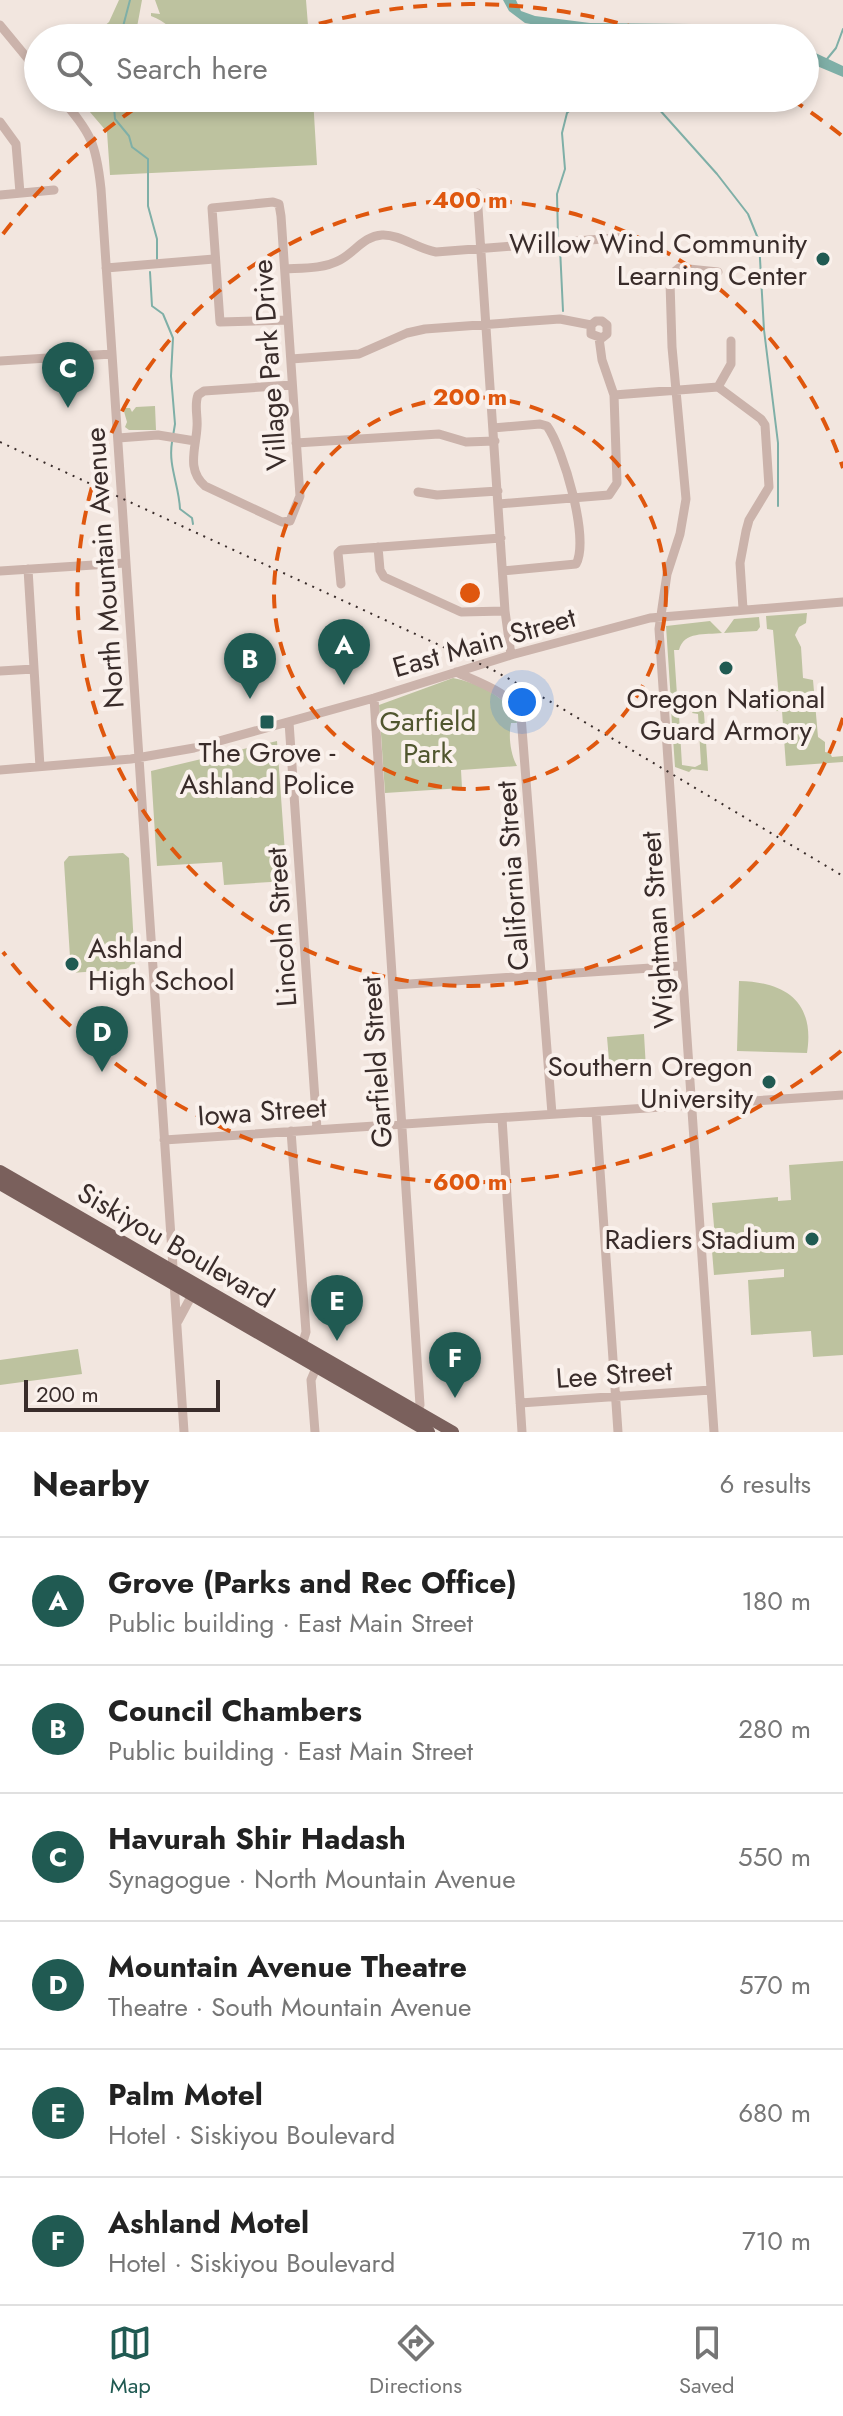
<!DOCTYPE html>
<html lang="en">
<head>
<meta charset="utf-8">
<style>
  :root { --surface:#fff; --page:#f2f2f2; --text:#222; --muted:#767676; --line:#e0e0e0; --accent:#205a52 }
  body { margin:0; font-family:Jost,sans-serif; background:var(--page); color:var(--text) }
  .scale { position:absolute; left:24px; bottom:20px; width:196px; box-sizing:border-box; padding-left:8px; border:4px solid #392c2a; border-top:0; font-size:22px; line-height:28px; white-space:nowrap; color:#392c2a; -webkit-text-stroke:6px #faf1ec; paint-order:stroke }
  .you { position:absolute; left:522px; top:702px; width:28px; height:28px; margin:-20px; border:6px solid #fff; border-radius:50%; background:#1a73e8; box-shadow:0 0 0 12px #1a73e833 }
  .badge { display:grid; place-items:center; width:52px; height:52px; border-radius:50%; background:var(--accent); color:#fff; font-size:26px; font-weight:700 }
  .pin { position:absolute; translate:-50% -66px; filter:drop-shadow(0 2px 4px #0008) }
  .pin::after { content:''; position:absolute; top:42px; width:28px; height:24px; background:inherit; clip-path:polygon(0 0,100% 0,50% 100%) }
  .list { margin:0; padding:0; list-style:none }
  h2 { display:flex; justify-content:space-between; align-items:center; height:104px; margin:0; padding:0 32px; font-size:34px }
  h2 small { font-size:26px; font-weight:400; color:var(--muted) }
  .list li { display:grid; grid-template-columns:52px 1fr auto; gap:24px; align-items:center; box-sizing:border-box; height:128px; padding:0 32px; border-top:2px solid var(--line) }
  .list b { display:block; font-size:30px; white-space:nowrap }
  .list p { margin:0; font-size:26px; white-space:nowrap; color:var(--muted) }
  .list em { font-size:26px; font-style:normal; color:var(--muted) }
  .icon { flex:none; width:44px; height:44px; fill:none; stroke:currentColor; stroke-width:2; stroke-linecap:round; stroke-linejoin:round }
  .map { position:relative; flex:none; width:843px; height:1432px; overflow:hidden }
  .search { position:absolute; background:var(--surface); box-shadow:0 4px 12px #0003; left:24px; right:24px; top:24px; height:88px; display:flex; align-items:center; gap:20px; box-sizing:border-box; padding:0 28px; border-radius:44px; color:var(--muted); font-size:30px }
  .sheet { height:872px; background:var(--surface) }
  nav { display:flex; justify-content:space-around; align-items:center; box-sizing:border-box; height:112px; border-top:2px solid var(--line); background:var(--surface); font-size:22px; color:var(--muted) }
  nav a { display:grid; justify-items:center; gap:4px }
  nav .on { color:var(--accent) }
  .map>svg:first-child { display:block }
</style>
</head>
<body>
<div class="map">
<svg width="843" height="1432" viewBox="0 0 843 1432">
  <rect width="100%" height="100%" fill="#f2e6df"/>
  <path fill="#bdc29f" d="M 119,0 L 142,0 L 135,38 L 90,38 L 109,22 Z
    M 155,0 L 306,0 L 309,38 L 188,38 C 173,33 166,21 151,16 L 151,13 L 160,14 Z
    M 78,98 L 313,98 L 317,165 L 110,175 L 107,132 Z
    M 155,406 L 156,430 L 129,430 L 125,427 L 127,422 L 123,408 L 130,408 L 132,412 L 136,407 Z
    M 807,613 L 806,623 L 799,627 L 795,635 L 801,647 L 803,678 L 813,680 L 818,737 L 825,742 L 825,752 L 830,753 L 832,757 L 843,756 L 843,762 L 786,766 L 782,711 L 773,711 L 773,700 L 779,698 L 773,630 L 767,629 L 766,616 Z
    M 759,617 L 760,627 L 757,631 L 724,633 L 734,619 Z
    M 710,621 L 722,633 C 705,635 684,631 679,650 L 674,650 L 677,695 L 682,695 L 683,698 L 680,701 L 671,702 L 666,626 Z
    M 453,678 C 475,682 514,699 517,723 L 511,723 C 508,737 511,755 517,766 L 461,770 L 462,788 L 385,793 L 379,705 Z
    M 695,708 L 701,708 L 704,713 L 708,771 L 692,769 L 689,772 L 675,767 L 671,709 L 681,709 L 684,712 L 679,716 L 682,765 L 695,767 L 701,764 L 698,714 L 692,713 Z
    M 277,741 L 287,881 L 224,885 L 222,862 L 157,866 L 151,771 Z
    M 123,853 L 129,858 L 135,964 L 126,969 L 71,973 L 64,862 L 69,856 Z
    M 739,981 C 787,982 815,1003 807,1053 L 737,1051 Z
    M 644,1034 L 646,1069 L 610,1072 L 607,1037 Z
    M 843,1161 L 843,1355 L 813,1357 L 811,1331 L 751,1335 L 748,1280 L 784,1277 L 784,1269 L 714,1275 L 711,1239 L 715,1238 L 712,1203 L 778,1197 L 778,1201 L 791,1200 L 789,1165 Z
    M 78,1349 L 82,1374 L 0,1385 L 0,1360 Z"/>
  <path fill="#7fafa7" d="M 503,0 L 516,0 L 521,11 L 535,16 L 590,23 L 692,24 L 744,29 L 783,38 L 580,33 L 525,23 L 509,11 Z
    M 805,48 L 843,66 L 843,77 L 805,61 Z"/>
  <g fill="none" stroke-linecap="round" stroke-linejoin="round">
    <path stroke="#7fafa7" stroke-width="2" d="M 120,38 L 130,0
      M 827,59 L 836,48 L 843,29
      M 108,98 L 114,107 L 115,119 L 129,136 L 132,147 L 148,159 L 148,206 L 157,239 L 157,259
      M 649,98 L 717,174 L 748,214 L 759,241 L 764,330 L 778,443 L 778,506
      M 558,236 L 557,194 L 565,169 L 562,133 L 567,113 L 582,98
      M 560,248 L 563,311
      M 150,272 L 152,306 L 163,314 L 173,338 L 171,376 L 175,424 L 173,436
      M 172,442 C 168,466 179,485 180,509 L 192,518 L 193,524"/>
    <path stroke="#cbb3ab" stroke-width="9" d="M 0,25 L 38,71
      M 61,98 C 91,134 96,142 101,189 L 184,1432
      M 0,122 L 16,144 L 20,193
      M 477,193 L 505,611 L 511,655
      M 0,195 L 54,190
      M 106,268 L 214,259
      M 285,269 C 303,268 323,269 340,260 C 355,252 364,236 382,235 C 399,234 418,249 436,252 L 628,237
      M 288,320 L 220,322 L 212,208 L 273,202 L 279,204 L 281,216 L 300,496 L 290,521 L 282,522 L 205,486 C 186,469 196,449 197,427 C 198,416 194,405 198,395 L 204,391 L 292,385
      M 599,338 L 602,360 L 614,395
      M 291,359 L 359,354 L 407,333 L 425,329 L 560,319 L 591,325 L 596,321 L 602,321 L 607,325 L 607,334 L 602,338 L 591,334 L 591,325
      M 0,361 L 112,354
      M 718,387 L 731,364 L 731,341
      M 493,428 L 540,424 L 547,426 C 563,448 590,539 576,564 L 503,571
      M 118,438 L 158,435 L 195,441
      M 296,443 L 439,434 L 466,442 L 495,441
      M 418,492 L 437,495 L 498,491
      M 499,504 L 609,495 L 617,483 L 614,395 L 718,387 L 761,419 L 765,425 L 769,487 L 749,520 L 746,531 L 740,563 L 743,609
      M 378,547 L 380,570 L 384,577 L 461,612 L 505,611
      M 28,569 L 40,767
      M 0,571 L 125,563
      M 341,584 L 338,553 L 341,550 L 501,538
      M 0,671 L 34,669
      M 456,672 C 477,682 513,693 521,716 L 552,1114
      M 374,698 L 420,1405 L 415,1416
      M 289,722 L 317,1129
      M 0,770 L 131,759 L 194,748 L 374,698 L 511,655 L 650,618 L 843,602
      M 394,985 L 681,966
      M 596,1112 L 618,1432
      M 502,1118 L 522,1432
      M 291,1131 L 306,1332 L 302,1345
      M 164,1140 L 843,1095
      M 178,1321 L 192,1295
      M 520,1403 L 711,1390
      M 315,1432 L 311,1380 L 316,1368
      M 714,1432 L 659,629 L 667,574 L 680,534 L 686,499 L 672,347 L 670,282 L 673,273 L 679,268 L 718,272"/>
    <path stroke="#7a605c" stroke-width="12" d="M 0,1171 L 453,1432
      M 0,1184 L 429,1432"/>
    <path stroke="#392c2a" stroke-width="2" stroke-dasharray="2 6" stroke-linecap="butt" d="M 0,442 L 491,669 L 551,702 L 843,876"/>
  </g>
  <g fill="none" stroke="#df570e" stroke-width="4" stroke-dasharray="14 10">
    <circle cx="470" cy="593" r="196"/>
    <path d="M843 718A393 393 0 1 1 843 468"/>
    <path d="M841 1051A589 589 0 0 1 3 952M3 234A589 589 0 0 1 149 99M273 38A589 589 0 0 1 667 38M791 99A589 589 0 0 1 841 135"/>
  </g>
  <g fill="#205a52" stroke="#faf1ec" stroke-width="3">
    <circle cx="823" cy="259" r="8"/>
    <circle cx="726" cy="668" r="8"/>
    <rect x="259" y="714" width="16" height="16" rx="4"/>
    <circle cx="72" cy="964" r="8"/>
    <circle cx="769" cy="1082" r="8"/>
    <circle cx="812" cy="1239" r="8"/>
  </g>
  <g text-anchor="middle" stroke-width="8" stroke-linejoin="round" paint-order="stroke">
    <g font-size="28" fill="#392c2a" stroke="#faf1ec" text-anchor="end">
      <text x="807" y="253">Willow Wind Community<tspan x="807" dy="32">Learning Center</tspan></text>
      <text x="726" y="708" text-anchor="middle">Oregon National<tspan x="726" dy="32">Guard Armory</tspan></text>
      <text x="267" y="762" text-anchor="middle">The Grove -<tspan x="267" dy="32">Ashland Police</tspan></text>
      <text x="88" y="958" text-anchor="start">Ashland<tspan x="88" dy="32">High School</tspan></text>
      <text x="753" y="1076">Southern Oregon<tspan x="753" dy="32">University</tspan></text>
      <text x="796" y="1249">Radiers Stadium</text>
    </g>
    <g font-size="28" fill="#392c2a" stroke="#faf1ec">
      <text transform="translate(269 365) rotate(-94)" y="10">Village Park Drive</text>
      <text transform="translate(104 568) rotate(-94)" y="10">North Mountain Avenue</text>
      <text transform="translate(484 642) rotate(-16)" y="10">East Main Street</text>
      <text transform="translate(512 876) rotate(-94)" y="10">California Street</text>
      <text transform="translate(281 927) rotate(-94)" y="10">Lincoln Street</text>
      <text transform="translate(657 930) rotate(-94)" y="10">Wightman Street</text>
      <text transform="translate(376 1062) rotate(-94)" y="10">Garfield Street</text>
      <text transform="translate(262 1111) rotate(-4)" y="10">Iowa Street</text>
      <text transform="translate(176 1245) rotate(30)" y="10">Siskiyou Boulevard</text>
      <text transform="translate(614 1374) rotate(-4)" y="10">Lee Street</text>
    </g>
    <g font-size="28" fill="#50562e" stroke="#faf1ec">
      <text x="428" y="731">Garfield<tspan x="428" dy="32">Park</tspan></text>
    </g>
  </g>
  <circle cx="470" cy="593" r="12" fill="#df570e" stroke="#faf1ec" stroke-width="4"/>
  <g font-size="24" text-anchor="middle" font-weight="bold" fill="#df570e" stroke="#faf1ec" stroke-width="8" stroke-linejoin="round" paint-order="stroke">
    <text x="470" y="208">400 m</text>
    <text x="470" y="405">200 m</text>
    <text x="470" y="1190">600 m</text>
  </g>
</svg>
<div class="scale">200 m</div>
<div class="you"></div>
<div class="pin badge" style="left:344px;top:685px">A</div>
<div class="pin badge" style="left:250px;top:699px">B</div>
<div class="pin badge" style="left:68px;top:408px">C</div>
<div class="pin badge" style="left:102px;top:1072px">D</div>
<div class="pin badge" style="left:337px;top:1341px">E</div>
<div class="pin badge" style="left:455px;top:1398px">F</div>
<div class="search"><svg class="icon" aria-label="search" viewBox="0 0 24 24"><circle cx="10" cy="10" r="6"/><path d="M15 15l6 6"/></svg>Search here</div>
</div>
<section class="sheet">
<h2>Nearby<small>6 results</small></h2>
<ul class="list">
<li><span class="badge">A</span><div><b>Grove (Parks and Rec Office)</b><p>Public building · East Main Street</p></div><em>180 m</em></li>
<li><span class="badge">B</span><div><b>Council Chambers</b><p>Public building · East Main Street</p></div><em>280 m</em></li>
<li><span class="badge">C</span><div><b>Havurah Shir Hadash</b><p>Synagogue · North Mountain Avenue</p></div><em>550 m</em></li>
<li><span class="badge">D</span><div><b>Mountain Avenue Theatre</b><p>Theatre · South Mountain Avenue</p></div><em>570 m</em></li>
<li><span class="badge">E</span><div><b>Palm Motel</b><p>Hotel · Siskiyou Boulevard</p></div><em>680 m</em></li>
<li><span class="badge">F</span><div><b>Ashland Motel</b><p>Hotel · Siskiyou Boulevard</p></div><em>710 m</em></li>
</ul>
</section>
<nav>
<a class="on"><svg class="icon" aria-label="map" viewBox="0 0 24 24"><path d="M3 6l6-2 6 2 6-2v14l-6 2-6-2-6 2zM9 4v14M15 6v14"/></svg>Map</a>
<a><svg class="icon" aria-label="directions" viewBox="0 0 24 24"><path d="M12 3l9 9-9 9-9-9zM9 14v-3h6M13 9l2 2-2 2"/></svg>Directions</a>
<a><svg class="icon" aria-label="saved" viewBox="0 0 24 24"><path d="M7 4h10v16l-5-4-5 4z"/></svg>Saved</a>
</nav>
</body>
</html>
